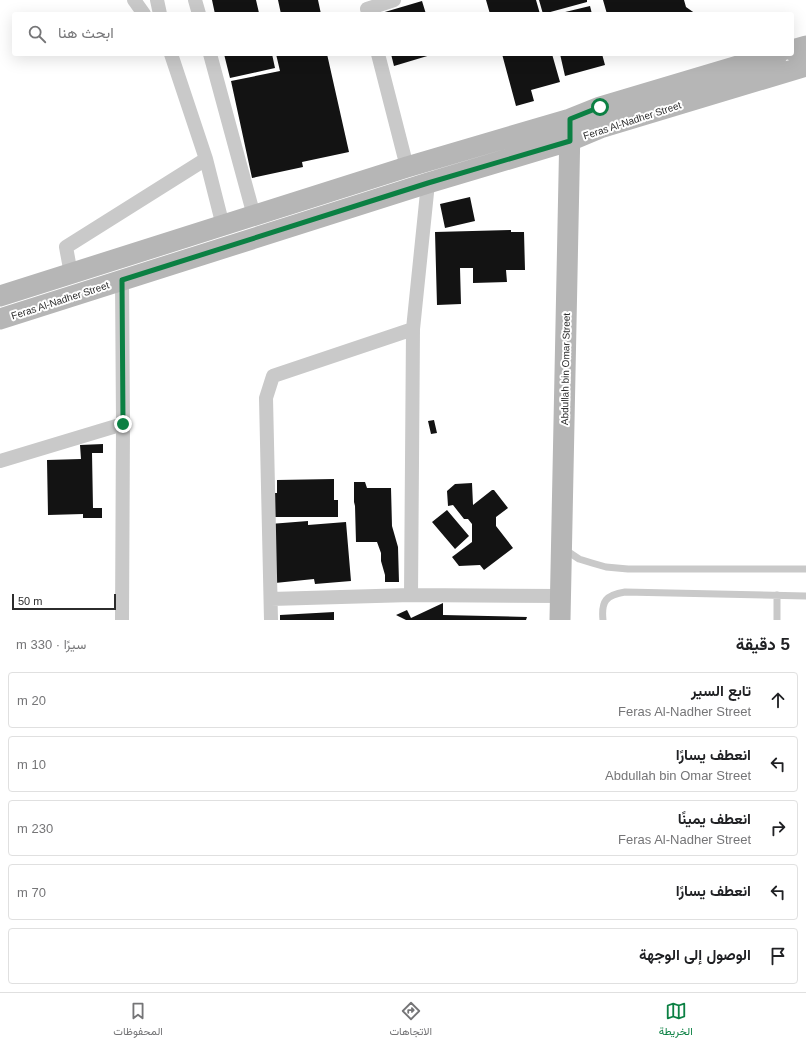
<!DOCTYPE html>
<html lang="ar">
<head>
<meta charset="utf-8">
<style>
  :root { --surface:#fff; --page:#f2f2f2; --text:#202124; --muted:#757577; --line:#e0e0e0; --accent:#0b8043 }
  body { margin:0; font-family:Helvetica,Vazirmatn,sans-serif; background:var(--page); color:var(--text); direction:rtl }
  .scale { position:absolute; left:12px; bottom:10px; width:104px; box-sizing:border-box; padding-left:4px; border:2px solid #2c2c2c; border-top:0; font-size:11px; line-height:14px; white-space:nowrap; color:#2c2c2c; -webkit-text-stroke:3px #fff; paint-order:stroke }
  .stop { position:absolute; width:12px; height:12px; margin:-9px; border:3px solid #0b8043; border-radius:50%; background:#fff }
  .stop.end { background:#0b8043; border-color:#fff; box-shadow:0 1px 4px #0008 }
  .list { margin:0; padding:0; list-style:none }
  h2 { display:flex; justify-content:space-between; align-items:center; height:52px; margin:0; padding:0 16px; font-size:17px }
  h2 small { font-size:13px; font-weight:400; color:var(--muted) }
  .list li { display:grid; grid-template-columns:26px 1fr auto; gap:12px; align-items:center; box-sizing:border-box; height:56px; margin:0 8px 8px; padding:0 8px; border:1px solid var(--line); border-radius:4px }
  .list b { display:block; font-size:15px; white-space:nowrap }
  .list p { margin:0; font-size:13px; white-space:nowrap; color:var(--muted) }
  .list em { font-size:13px; font-style:normal; color:var(--muted) }
  .icon { flex:none; width:22px; height:22px; fill:none; stroke:currentColor; stroke-width:2; stroke-linecap:round; stroke-linejoin:round }
  .map { position:relative; flex:none; width:806px; height:620px; overflow:hidden; direction:ltr }
  .search { position:absolute; background:var(--surface); box-shadow:0 4px 16px #0002; left:12px; right:12px; top:12px; height:44px; display:flex; align-items:center; gap:10px; box-sizing:border-box; padding:0 14px; border-radius:4px; color:var(--muted); font-size:15px }
  .sheet { height:372px; background:var(--surface) }
  nav { display:flex; justify-content:space-around; align-items:center; box-sizing:border-box; height:56px; border-top:1px solid var(--line); background:var(--surface); font-size:11px; color:var(--muted) }
  nav a { display:grid; justify-items:center; gap:2px }
  nav .on { color:var(--accent) }
  .map>svg:first-child { display:block }
</style>
</head>
<body>
<div class="map">
<svg width="806" height="620" viewBox="0 0 806 620">
  <rect width="100%" height="100%" fill="#fff"/>
  <path fill="#131313" d="M 212,0 L 256,0 L 259,13 L 254,14 L 226,14 L 226,13 L 215,14 Z
    M 278,0 L 318,0 L 321,14 L 281,14 Z
    M 486,0 L 536,0 L 540,14 L 490,14 Z
    M 539,0 L 587,0 L 587,2 L 543,14 Z
    M 603,0 L 684,0 L 686,7 L 696,14 L 607,14 Z
    M 422,1 L 426,14 L 378,14 Z
    M 590,6 L 592,14 L 561,14 L 561,13 Z
    M 224,54 L 272,54 L 275,68 L 230,78 Z
    M 276,54 L 327,54 L 349,152 L 302,162 L 303,167 L 252,178 L 231,81 L 280,71 Z
    M 391,54 L 434,54 L 394,66 Z
    M 502,54 L 552,54 L 560,82 L 531,90 L 534,101 L 516,106 Z
    M 560,54 L 602,54 L 605,65 L 565,76 Z
    M 470,197 L 475,221 L 445,228 L 440,204 Z
    M 511,230 L 511,232 L 524,232 L 525,270 L 506,270 L 507,282 L 473,283 L 473,268 L 460,268 L 461,304 L 437,305 L 435,232 Z
    M 434,420 L 437,433 L 431,434 L 428,421 Z
    M 103,444 L 103,453 L 92,453 L 93,508 L 102,508 L 102,518 L 83,518 L 83,514 L 48,515 L 47,460 L 81,459 L 80,445 Z
    M 334,479 L 334,500 L 338,500 L 338,517 L 271,517 L 270,493 L 277,493 L 277,480 Z
    M 354,482 L 365,482 L 367,488 L 391,488 L 392,526 L 398,547 L 399,582 L 385,582 L 385,575 L 381,561 L 381,553 L 377,542 L 356,542 L 355,506 L 354,502 Z
    M 472,483 L 473,505 L 492,490 L 494,490 L 508,508 L 496,517 L 496,526 L 513,548 L 484,570 L 480,565 L 459,566 L 452,557 L 472,542 L 472,524 L 468,519 L 464,519 L 453,505 L 448,506 L 447,491 L 455,484 Z
    M 447,510 L 469,536 L 455,549 L 432,522 Z
    M 308,521 L 308,525 L 346,522 L 351,581 L 315,584 L 314,579 L 275,583 L 270,524 Z
    M 443,603 L 443,615 L 527,617 L 526,620 L 406,620 L 396,615 L 407,610 L 411,618 Z
    M 334,612 L 334,620 L 280,620 L 280,615 Z"/>
  <g fill="none" stroke-linecap="round" stroke-linejoin="round">
    <path stroke="#c9c9c9" stroke-width="7" d="M 564,549 L 579,559 L 592,563 L 606,567 L 628,569 L 806,569
      M 603,620 C 601,601 606,595 625,592 L 806,596
      M 777,620 L 777,595"/>
    <path stroke="#c9c9c9" stroke-width="14" d="M 134,0 L 144,14
      M 157,0 L 160,14
      M 195,0 L 199,14
      M 367,9 L 394,0
      M 171,54 L 206,159 L 223,226
      M 210,54 L 254,216
      M 378,54 L 407,167
      M 71,274 L 66,247 L 206,159
      M 122,280 L 123,424 L 122,620
      M 0,461 L 123,424
      M 411,595 L 413,329 L 428,183
      M 271,599 L 411,595 L 561,596
      M 271,620 L 266,398 L 273,376 L 413,329"/>
    <path stroke="#b6b6b6" stroke-width="21" d="M 792,50 L 806,46
      M 0,296 L 407,167 L 570,119 L 600,107 L 778,54
      M 0,319 L 428,183 L 569,141 L 600,128 L 806,66
      M 560,620 L 570,127"/>
  </g>
  <g fill="none" stroke-linecap="round" stroke-linejoin="round">
    <path stroke="#0b8043" stroke-width="5" d="M 123,424 L 122,280 L 428,183 L 570,141 L 570,119 L 600,107"/>
  </g>
  <g text-anchor="middle" stroke-width="4" stroke-linejoin="round" paint-order="stroke">
    <g font-size="10" fill="#2c2c2c" stroke="#fff">
      <text transform="translate(632 120) rotate(-18)" y="4">Feras Al-Nadher Street</text>
      <text transform="translate(60 300) rotate(-18)" y="4">Feras Al-Nadher Street</text>
      <text transform="translate(565 369) rotate(-89)" y="4">Abdullah bin Omar Street</text>
    </g>
  </g>
</svg>
<div class="scale">50 m</div>
<div class="stop" style="left:600px;top:107px"></div>
<div class="stop end" style="left:123px;top:424px"></div>
<div class="search"><svg class="icon" aria-label="search" viewBox="0 0 24 24"><circle cx="10" cy="10" r="6"/><path d="M15 15l6 6"/></svg>ابحث هنا</div>
</div>
<section class="sheet">
<h2>5 دقيقة<small>سيرًا · 330 m</small></h2>
<ul class="list">
<li><svg class="icon" aria-label="ahead" viewBox="0 0 24 24"><path d="M12 20V5M6 11l6-6 6 6"/></svg><div><b>تابع السير</b><p>Feras Al-Nadher Street</p></div><em>20 m</em></li>
<li><svg class="icon" aria-label="left" viewBox="0 0 24 24"><path d="M17 20v-9H6M10 6l-5 5 5 5"/></svg><div><b>انعطف يسارًا</b><p>Abdullah bin Omar Street</p></div><em>10 m</em></li>
<li><svg class="icon" aria-label="right" viewBox="0 0 24 24"><path d="M7 20v-9h11M14 6l5 5-5 5"/></svg><div><b>انعطف يمينًا</b><p>Feras Al-Nadher Street</p></div><em>230 m</em></li>
<li><svg class="icon" aria-label="left" viewBox="0 0 24 24"><path d="M17 20v-9H6M10 6l-5 5 5 5"/></svg><div><b>انعطف يسارًا</b></div><em>70 m</em></li>
<li><svg class="icon" aria-label="arrive" viewBox="0 0 24 24"><path d="M6 21V4h12l-3 4 3 4H6"/></svg><div><b>الوصول إلى الوجهة</b></div></li>
</ul>
</section>
<nav>
<a class="on"><svg class="icon" aria-label="map" viewBox="0 0 24 24"><path d="M3 6l6-2 6 2 6-2v14l-6 2-6-2-6 2zM9 4v14M15 6v14"/></svg>الخريطة</a>
<a><svg class="icon" aria-label="directions" viewBox="0 0 24 24"><path d="M12 3l9 9-9 9-9-9zM9 14v-3h6M13 9l2 2-2 2"/></svg>الاتجاهات</a>
<a><svg class="icon" aria-label="saved" viewBox="0 0 24 24"><path d="M7 4h10v16l-5-4-5 4z"/></svg>المحفوظات</a>
</nav>
</body>
</html>
